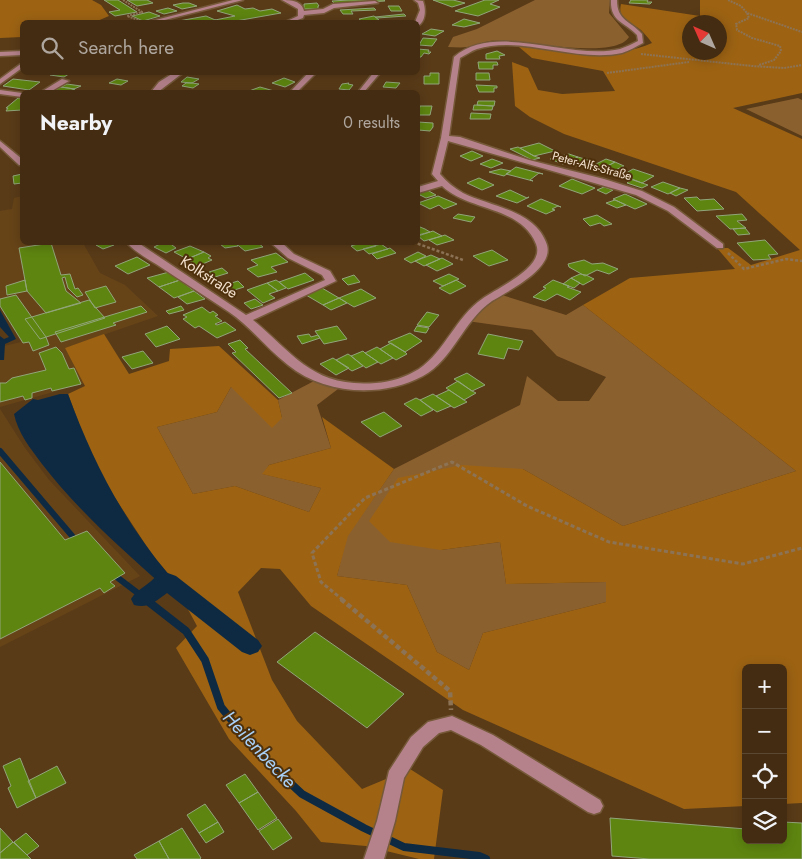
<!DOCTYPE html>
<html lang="en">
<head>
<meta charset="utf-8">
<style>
  :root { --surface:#432c12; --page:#4d3820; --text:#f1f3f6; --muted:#afa79f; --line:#5b4832 }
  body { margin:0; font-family:Jost,sans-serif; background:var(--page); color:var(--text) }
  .controls { position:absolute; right:15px; bottom:15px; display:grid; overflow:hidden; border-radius:8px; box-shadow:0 2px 12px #0003 }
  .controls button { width:45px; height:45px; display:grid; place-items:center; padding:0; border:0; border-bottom:1px solid var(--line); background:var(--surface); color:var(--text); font:25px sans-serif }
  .compass { position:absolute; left:682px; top:15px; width:45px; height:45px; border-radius:50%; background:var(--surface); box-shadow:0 2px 12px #0003; rotate:315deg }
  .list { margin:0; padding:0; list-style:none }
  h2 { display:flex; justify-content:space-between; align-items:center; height:65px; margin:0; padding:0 20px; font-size:21px }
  h2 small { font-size:16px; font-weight:400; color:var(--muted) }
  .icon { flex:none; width:28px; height:28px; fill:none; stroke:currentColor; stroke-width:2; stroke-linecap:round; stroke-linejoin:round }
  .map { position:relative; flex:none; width:802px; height:859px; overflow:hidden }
  .search { position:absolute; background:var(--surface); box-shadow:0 2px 12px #0003; left:20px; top:20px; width:400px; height:55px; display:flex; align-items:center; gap:12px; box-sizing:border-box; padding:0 18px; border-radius:8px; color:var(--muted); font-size:19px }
  .panel { position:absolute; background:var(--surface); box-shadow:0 2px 12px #0003; left:20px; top:90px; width:400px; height:155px; border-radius:8px }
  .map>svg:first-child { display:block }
</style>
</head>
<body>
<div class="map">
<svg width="802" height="859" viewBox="0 0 802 859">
  <rect width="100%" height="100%" fill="#593b18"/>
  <path fill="#674418" d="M 22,196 L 22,242 L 83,243 L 100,273 L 125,285 L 158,316 L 65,348 L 85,383 L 0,407 L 0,347 L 21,342 L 0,307 L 0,211 L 12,209 L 14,198 Z
    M 0,409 L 25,448 L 49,480 L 140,576 L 0,647 Z"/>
  <path fill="#8b602f" d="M 535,0 L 610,0 L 609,13 L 629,37 C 614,61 519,39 490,41 C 482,42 475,46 467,47 C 461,48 454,47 448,47 L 453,37 L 477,29 Z
    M 798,98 L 802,100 L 802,136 L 746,109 Z
    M 502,295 L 566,315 L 583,305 L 796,471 L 623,526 L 523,469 L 441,550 L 500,542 L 506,584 L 606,582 L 606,602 L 483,633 L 469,670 L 437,652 L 407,585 L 337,576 L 347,536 L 394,469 L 520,405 L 527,376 L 558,401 L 589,401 L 606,377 L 557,356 L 532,330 L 467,321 Z
    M 314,381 L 338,389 L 317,405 L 331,448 L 269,465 L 263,474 L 321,488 L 309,512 L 235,486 L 193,494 L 157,427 L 217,412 L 231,387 L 282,418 L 278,400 Z"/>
  <path fill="#9d6313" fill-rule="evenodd" d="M 0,0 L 92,0 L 101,5 L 109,16 L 95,22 L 22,22 L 22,37 L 0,38 Z
    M 700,0 L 802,0 L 802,93 L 733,108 L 802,139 L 802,803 L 783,804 L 783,668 L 746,668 L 746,806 L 684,809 L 463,710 L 311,606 L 280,569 L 261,568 L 238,592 L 272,680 L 297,721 L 362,789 L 410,769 L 443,790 L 434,859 L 419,859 L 366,846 L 321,842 L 296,811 L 229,739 L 176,648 L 197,626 L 170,576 L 151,553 L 104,481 L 85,440 L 68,394 L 85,386 L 65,348 L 104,334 L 129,374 L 169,361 L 170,349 L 219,346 L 278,400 L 282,418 L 272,428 L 231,387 L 217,412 L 157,427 L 193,494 L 235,486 L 309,512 L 321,488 L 262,474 L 269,465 L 331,448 L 322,417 L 394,469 L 348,536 L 337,576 L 407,585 L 437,652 L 469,670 L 483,633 L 606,602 L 606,582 L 506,584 L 500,542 L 441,550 L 390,542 L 369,521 L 398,478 L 462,465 L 523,469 L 623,526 L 796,471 L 583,305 L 630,278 L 735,269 L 717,248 L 728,248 L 751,265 L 800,250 L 736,192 L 564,134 L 530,117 L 515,106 L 512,62 L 528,68 L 538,90 L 562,94 L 615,91 L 603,71 L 532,58 L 519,47 C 532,46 545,49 558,51 C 589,55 623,56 652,43 C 649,39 645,34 641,30 C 631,22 617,21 621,4 L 700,16 ZM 690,22 L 720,22 L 720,52 L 690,52 Z"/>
  <path fill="#0e2a43" d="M 0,310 L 16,339 L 5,344 L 4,360 L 0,360 L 0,336 L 4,339 L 9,337 L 0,327 Z
    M 60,394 L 68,394 C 92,460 124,522 170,576 L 160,583 C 118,546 77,509 42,464 C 30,448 18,433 14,414 L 33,399 L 38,400 Z"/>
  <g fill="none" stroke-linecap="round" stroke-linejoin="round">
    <path stroke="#0e2a43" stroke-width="6" d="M 0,451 L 73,537
      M 118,578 L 147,600"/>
    <path stroke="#0e2a43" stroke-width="8" d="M 145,599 L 186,631 L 205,660 L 221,707 L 260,755 L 302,794 L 364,828 L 404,847 L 479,856 L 486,859"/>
    <path fill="#0e2a43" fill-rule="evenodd" d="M 165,572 L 176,576 L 258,640 L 262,646 L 258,652 L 250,655 L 242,652 L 167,593 C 156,601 148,609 134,605 L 131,599 C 137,588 151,585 157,574 Z"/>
  </g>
  <path fill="#5e8510" stroke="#91a57a" d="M 104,0 L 118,0 L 137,12 L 115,16 L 109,12 L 120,10 Z
    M 127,0 L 147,0 L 153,3 L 137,6 Z
    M 349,0 L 384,0 L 385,1 L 335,4 L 332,1 Z
    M 433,0 L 453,0 L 465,3 L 452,7 Z
    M 485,0 L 499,0 L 490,4 L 500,7 L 478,16 L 455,11 Z
    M 631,0 L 648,0 L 647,2 L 652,2 L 650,4 L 629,3 Z
    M 183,3 L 189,3 L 197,6 L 182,9 L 173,5 Z
    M 317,3 L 319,6 L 318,6 L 318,9 L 304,9 L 304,4 Z
    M 237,5 L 245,9 L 253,8 L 260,11 L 272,9 L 281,13 L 230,22 L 220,22 L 215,20 L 235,16 L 217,11 Z
    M 388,6 L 399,6 L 402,11 L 391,11 Z
    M 168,8 L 177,11 L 164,14 L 156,11 Z
    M 374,8 L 376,10 L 351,11 L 353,14 L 343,14 L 340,10 Z
    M 149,12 L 160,16 L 143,21 L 132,16 Z
    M 404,14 L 406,16 L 377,18 L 375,17 Z
    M 206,16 L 220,22 L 173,22 Z
    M 374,16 L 379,20 L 363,22 L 359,19 Z
    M 464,19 L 480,23 L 464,27 L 452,25 Z
    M 431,29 L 444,31 L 435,36 L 422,34 Z
    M 423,38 L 437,39 L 432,46 L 419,45 Z
    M 418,49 L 429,50 L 428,52 L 431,52 L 429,54 L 424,53 L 421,57 L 418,57 Z
    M 497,51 L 505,55 L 499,56 L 500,59 L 486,59 L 486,54 Z
    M 478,62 L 497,62 L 498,65 L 493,65 L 493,69 L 479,69 Z
    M 55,72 L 72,72 L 64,77 L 50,75 Z
    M 430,73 L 439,73 L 439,84 L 424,84 L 424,76 L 430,76 Z
    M 476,73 L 489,73 L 490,80 L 476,80 Z
    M 187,77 L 199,79 L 192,83 L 181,82 Z
    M 284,78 L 295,82 L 285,87 L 272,83 Z
    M 13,79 L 40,82 L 29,90 L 3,86 Z
    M 117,79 L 128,81 L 121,85 L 109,83 Z
    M 386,82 L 400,83 L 396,88 L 383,87 Z
    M 186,83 L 192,83 L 199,84 L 193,88 L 182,86 Z
    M 349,83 L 348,84 L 353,85 L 349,90 L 339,89 L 342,84 Z
    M 67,84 L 81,86 L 74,89 L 61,87 Z
    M 476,85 L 497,86 L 497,88 L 494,88 L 494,92 L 479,92 Z
    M 61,87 L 75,89 L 67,92 L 55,90 Z
    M 260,87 L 274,91 L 255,92 L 249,91 Z
    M 18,98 L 22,98 L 22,110 L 6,111 L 8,108 L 6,108 Z
    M 478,101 L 495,101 L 494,106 L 477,105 Z
    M 474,105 L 493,106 L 492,110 L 473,110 Z
    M 420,106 L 432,106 L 430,115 L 418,115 Z
    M 471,113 L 491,114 L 490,119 L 470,119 Z
    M 418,122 L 433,123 L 433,127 L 430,131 L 418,130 Z
    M 539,143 L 555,151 L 534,156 L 520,148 Z
    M 518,147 L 534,156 L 540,158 L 532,160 L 510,149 Z
    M 472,151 L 483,156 L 471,161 L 460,156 Z
    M 569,154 L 578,157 L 563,164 L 550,159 Z
    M 578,157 L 588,160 L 576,166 L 566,163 Z
    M 492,159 L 503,163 L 491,168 L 480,164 Z
    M 606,159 L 615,162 L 600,170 L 590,167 Z
    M 615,162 L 624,166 L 609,173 L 600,170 Z
    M 516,167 L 543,174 L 539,173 L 530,180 L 533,181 L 506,174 Z
    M 501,169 L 511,171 L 504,176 L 489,172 Z
    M 633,169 L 654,176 L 642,183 L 621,176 Z
    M 22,174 L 22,183 L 14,184 L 13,176 Z
    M 479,178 L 494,185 L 482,190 L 467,183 Z
    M 572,179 L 595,188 L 582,194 L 559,186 Z
    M 632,179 L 642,183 L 648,185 L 642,188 L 627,183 Z
    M 663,182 L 680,188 L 668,194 L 651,187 Z
    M 604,187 L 613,190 L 606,194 L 597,190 Z
    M 680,188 L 688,190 L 676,196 L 670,193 Z
    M 427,190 L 436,195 L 426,198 L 418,194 Z
    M 510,190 L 527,198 L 529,197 L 517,203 L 496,196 Z
    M 625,194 L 647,204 L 635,209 L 613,199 Z
    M 438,196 L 457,204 L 444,209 L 439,205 L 430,209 L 418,203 Z
    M 697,197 L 700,200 L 714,199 L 724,209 L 697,211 L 684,198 Z
    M 541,199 L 561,207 L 558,206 L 552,209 L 555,210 L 546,214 L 527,206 Z
    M 615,200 L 626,205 L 617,208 L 606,203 Z
    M 458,214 L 475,217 L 471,222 L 453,218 Z
    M 742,214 L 747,220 L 737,221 L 746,228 L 730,229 L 716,216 Z
    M 597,215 L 612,224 L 604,226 L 600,223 L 590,226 L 583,219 Z
    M 420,227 L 425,229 L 430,232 L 418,235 L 418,228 Z
    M 745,228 L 750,234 L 738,235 L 733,229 Z
    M 433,231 L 442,236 L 424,241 L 418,236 Z
    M 445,235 L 454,240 L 437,245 L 429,240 Z
    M 765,240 L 778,254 L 768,255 L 771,259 L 753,260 L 737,243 Z
    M 103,242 L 109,242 L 114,245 L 103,249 L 96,245 Z
    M 164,242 L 168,242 L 176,248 L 166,253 L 154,247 Z
    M 224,242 L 234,242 L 238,246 L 225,248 L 220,244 Z
    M 234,242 L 257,242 L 263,247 L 245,251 Z
    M 364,242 L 372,242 L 376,246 L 357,251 L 351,246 Z
    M 51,243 L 61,275 L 70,274 L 75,289 L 78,288 L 83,295 L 77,297 L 68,288 L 65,277 L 62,278 L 66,291 L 81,303 L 46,313 L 27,291 L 19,248 Z
    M 381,244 L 388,249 L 369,254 L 363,249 Z
    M 190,246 L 204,252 L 187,259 L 174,252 Z
    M 390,248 L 396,253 L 377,259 L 372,254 Z
    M 492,250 L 508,260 L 489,266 L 473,256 Z
    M 204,252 L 211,256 L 208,258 L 212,260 L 198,266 L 187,259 Z
    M 418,252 L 426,256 L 411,263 L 404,259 Z
    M 276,253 L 288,262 L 271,267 L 277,272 L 258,277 L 247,269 L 258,265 L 251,260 Z
    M 431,255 L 440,259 L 424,266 L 415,261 Z
    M 137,257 L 150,265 L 128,274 L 115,266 Z
    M 442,258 L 453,264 L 437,271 L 426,265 Z
    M 584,260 L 592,264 L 603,263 L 618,269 L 609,274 L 597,270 L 585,276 L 569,267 L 568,264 Z
    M 222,268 L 228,273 L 215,277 L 209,272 Z
    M 169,272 L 180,280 L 159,287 L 147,278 Z
    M 305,273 L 314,280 L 288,289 L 279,282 Z
    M 449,274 L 459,279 L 443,286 L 433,281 Z
    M 580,274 L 586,275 L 594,279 L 583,285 L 571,278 Z
    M 354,275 L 360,282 L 348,285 L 342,279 Z
    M 571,278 L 580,283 L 574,288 L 563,284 Z
    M 25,280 L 27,291 L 7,295 L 6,286 Z
    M 180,280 L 194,291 L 174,298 L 159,287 Z
    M 276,280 L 279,282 L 286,288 L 278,291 L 267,283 Z
    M 456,280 L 466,286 L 450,294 L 439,288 Z
    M 553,280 L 569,286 L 567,287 L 581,292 L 570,300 L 557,294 L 545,301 L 533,297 L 546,288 L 543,287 Z
    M 238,281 L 244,287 L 231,291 L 225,285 Z
    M 267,283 L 278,291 L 269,294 L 275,298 L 263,303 L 247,290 Z
    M 106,286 L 116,302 L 95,308 L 85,292 Z
    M 322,288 L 339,298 L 323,305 L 306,295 Z
    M 361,289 L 376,298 L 354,307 L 339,298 Z
    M 194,291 L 205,299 L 187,304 L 178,297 Z
    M 16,295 L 46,337 L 49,345 L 33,351 L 29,342 L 23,343 L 0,306 L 0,299 Z
    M 339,298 L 347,303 L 331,310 L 323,305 Z
    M 255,299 L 263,305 L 251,309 L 244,303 Z
    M 89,300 L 105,318 L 40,339 L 25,319 Z
    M 141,306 L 147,312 L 113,323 L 116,325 L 61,342 L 55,332 Z
    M 181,306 L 184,310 L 169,314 L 166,311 Z
    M 202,307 L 210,313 L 213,311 L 218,315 L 215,316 L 222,321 L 215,324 L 217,325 L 225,322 L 236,330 L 217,338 L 199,326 L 195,328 L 183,319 L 187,317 L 183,315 Z
    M 427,312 L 439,315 L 429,327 L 417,325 Z
    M 167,326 L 180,339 L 156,347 L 145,334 Z
    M 337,326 L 347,339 L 324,344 L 315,331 Z
    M 417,326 L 429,328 L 426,333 L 414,331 Z
    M 410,333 L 422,341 L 405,352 L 388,342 Z
    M 309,334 L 311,337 L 318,335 L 320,338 L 302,344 L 297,336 Z
    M 488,334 L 523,341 L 519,350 L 508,348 L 504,359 L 478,354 Z
    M 240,340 L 248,348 L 245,349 L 292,393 L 279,398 L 232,353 L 236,352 L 228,344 Z
    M 391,343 L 405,352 L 407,354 L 396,360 L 380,349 Z
    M 56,347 L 62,353 L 69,369 L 74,368 L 81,384 L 52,391 L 51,388 L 32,393 L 32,398 L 25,400 L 23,396 L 0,402 L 0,383 L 6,383 L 12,378 L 46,370 L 39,353 Z
    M 377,347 L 380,349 L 393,358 L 381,364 L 365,353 Z
    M 143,351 L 153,363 L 132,369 L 122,357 Z
    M 363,351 L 365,353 L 378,362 L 366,368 L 351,356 Z
    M 348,354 L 351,356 L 363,366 L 352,371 L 336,360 Z
    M 333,358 L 336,360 L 349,368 L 336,375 L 320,364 Z
    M 467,373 L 485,385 L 472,391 L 454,379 Z
    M 458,381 L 472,391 L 476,393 L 464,400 L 446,388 Z
    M 449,390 L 467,402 L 454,408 L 436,396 Z
    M 433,394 L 451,406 L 437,412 L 420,400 Z
    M 416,398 L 420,400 L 433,410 L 421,416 L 404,404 Z
    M 384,412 L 402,426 L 380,437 L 361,422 Z
    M 0,462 L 65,540 L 87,531 L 125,573 L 110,582 L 115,586 L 104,593 L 100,588 L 0,639 Z
    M 315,632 L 404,694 L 367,728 L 277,662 Z
    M 20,758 L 36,798 L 17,808 L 8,788 L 11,786 L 3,766 Z
    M 57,766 L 66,783 L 36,798 L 28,781 Z
    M 245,774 L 258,792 L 239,803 L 226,785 Z
    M 258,792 L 277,818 L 258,830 L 239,803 Z
    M 205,804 L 218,822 L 199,833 L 187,815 Z
    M 610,818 L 746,829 L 746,840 L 783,840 L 783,822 L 802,823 L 802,859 L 650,859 L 612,856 Z
    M 278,819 L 292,838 L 273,850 L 259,831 Z
    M 218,822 L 224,832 L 206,843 L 199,833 Z
    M 0,828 L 13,842 L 0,853 Z
    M 182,828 L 201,858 L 200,859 L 169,859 L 159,841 Z
    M 26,833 L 39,846 L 27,855 L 14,842 Z
    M 159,841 L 169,859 L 137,859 L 134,855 Z
    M 13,842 L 27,855 L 31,859 L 0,859 L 0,853 Z"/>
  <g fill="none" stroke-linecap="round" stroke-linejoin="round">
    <defs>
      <path id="minor" d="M 233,0 L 243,0 L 157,22 L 148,22 Z
        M 282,0 C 291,0 302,1 304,11 L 323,9 L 333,4 L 375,1 L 378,3 L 334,8 L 324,13 L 304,15 L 303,18 L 292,22 L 285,22 L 298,16 L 298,9 Z
        M 414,0 L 423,1 C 426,9 426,21 418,26 L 418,22 L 415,22 L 420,10 L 418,3 Z
        M 611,0 L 617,0 C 617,21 630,20 642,34 L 643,43 C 637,46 629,51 622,53 C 576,63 521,35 477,49 C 471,51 466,55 460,58 L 449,136 L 460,137 L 529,160 L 604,179 L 642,191 L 674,207 L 723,244 L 723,248 L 717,248 L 668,211 L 636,195 L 448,141 L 440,174 C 447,182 454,188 463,193 C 491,207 536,210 547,245 C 554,269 508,291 492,301 C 463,321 453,360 423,376 C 382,398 325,395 288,365 C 267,349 251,327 229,312 C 205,296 180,280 156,264 C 146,258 134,251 126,242 L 137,242 L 246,315 L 325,280 L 322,275 L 288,258 L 270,242 L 281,242 L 294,254 L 330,271 L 336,281 L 253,320 C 295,355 313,388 376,383 C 391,382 406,377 419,369 C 445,351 456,317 482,299 C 497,288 546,267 536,244 C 521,206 468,211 442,186 L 418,193 L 418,187 L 438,181 L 432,174 L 441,138 L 454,57 C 496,21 570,61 620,49 C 626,47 632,44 638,41 L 637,35 C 625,22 610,22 611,0 Z
        M 22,51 L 22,55 L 0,56 L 0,52 Z
        M 22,63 L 22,68 L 0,84 L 0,79 Z
        M 175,72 L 184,72 L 158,92 L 151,92 L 159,82 Z
        M 309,72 L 317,72 L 297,92 L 290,92 Z
        M 374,72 L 381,72 L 364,92 L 358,92 Z
        M 62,79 L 69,81 L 50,92 L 41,92 Z
        M 0,90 L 22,93 L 22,97 L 0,94 Z
        M 0,141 L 22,159 L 22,165 L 19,165 L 0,147 Z
        M 452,716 L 493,735 L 600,800 L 603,806 L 600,812 L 594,814 L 588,812 L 481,745 L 451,730 L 439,733 L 423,747 L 404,778 L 395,821 L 384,859 L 364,859 L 377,821 L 389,771 L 411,737 L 428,722 Z"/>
    </defs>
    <use href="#minor" stroke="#755939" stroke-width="3"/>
    <path stroke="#8d7355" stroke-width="2" stroke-dasharray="2 1" stroke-linecap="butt" d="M 123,0 L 142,12
      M 728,0 L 741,6 L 747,13 L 802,32
      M 747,13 L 749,18 L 736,24 L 737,30 L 752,38 L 780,46 L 781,51 L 774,60 L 759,65
      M 141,21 L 127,16 L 143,12
      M 641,54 L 752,66 L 784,68 L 802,65
      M 607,73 L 689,62"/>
    <path stroke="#8d7355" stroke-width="2.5" stroke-dasharray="3 2" stroke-linecap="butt" d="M 413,242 L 463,260
      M 728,253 L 744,269 L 786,259 L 802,261"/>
    <path stroke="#8d7355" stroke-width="3" stroke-dasharray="4 2.5" stroke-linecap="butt" d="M 343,600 L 321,582 L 312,553 L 365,498 L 452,462 L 527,506 L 609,542 L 743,564 L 802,548"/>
    <path stroke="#8d7355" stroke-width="4.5" stroke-dasharray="5 3" stroke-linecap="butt" d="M 341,599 L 450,691 L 451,710"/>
    <use href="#minor" fill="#b5828b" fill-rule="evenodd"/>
  </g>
  <g text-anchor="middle" stroke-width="4" stroke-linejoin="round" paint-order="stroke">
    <g font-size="12" fill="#f4e1ce" stroke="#4e310c">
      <text transform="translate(592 166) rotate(15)" y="4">Peter-Alfs-Straße</text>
    </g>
    <g font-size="15" fill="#f4e1ce" stroke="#4e310c">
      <text transform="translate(209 277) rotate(33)" y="5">Kolkstraße</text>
    </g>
    <g font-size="19" font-style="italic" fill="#a9d1f8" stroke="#4e310c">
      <text transform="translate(260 749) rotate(47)" y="7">Heilenbecke</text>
    </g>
  </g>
</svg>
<div class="controls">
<button>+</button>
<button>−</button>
<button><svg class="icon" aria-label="locate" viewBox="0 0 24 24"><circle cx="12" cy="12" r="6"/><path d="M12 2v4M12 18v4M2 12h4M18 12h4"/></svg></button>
<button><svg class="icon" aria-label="layers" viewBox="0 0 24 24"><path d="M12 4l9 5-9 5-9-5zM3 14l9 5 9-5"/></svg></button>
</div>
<svg class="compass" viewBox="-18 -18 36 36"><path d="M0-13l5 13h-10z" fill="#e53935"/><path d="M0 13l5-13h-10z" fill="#afa79f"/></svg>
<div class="search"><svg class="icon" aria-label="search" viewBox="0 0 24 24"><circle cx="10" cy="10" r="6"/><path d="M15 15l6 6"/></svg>Search here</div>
<section class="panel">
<h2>Nearby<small>0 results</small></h2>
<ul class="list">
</ul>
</section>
</div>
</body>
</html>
